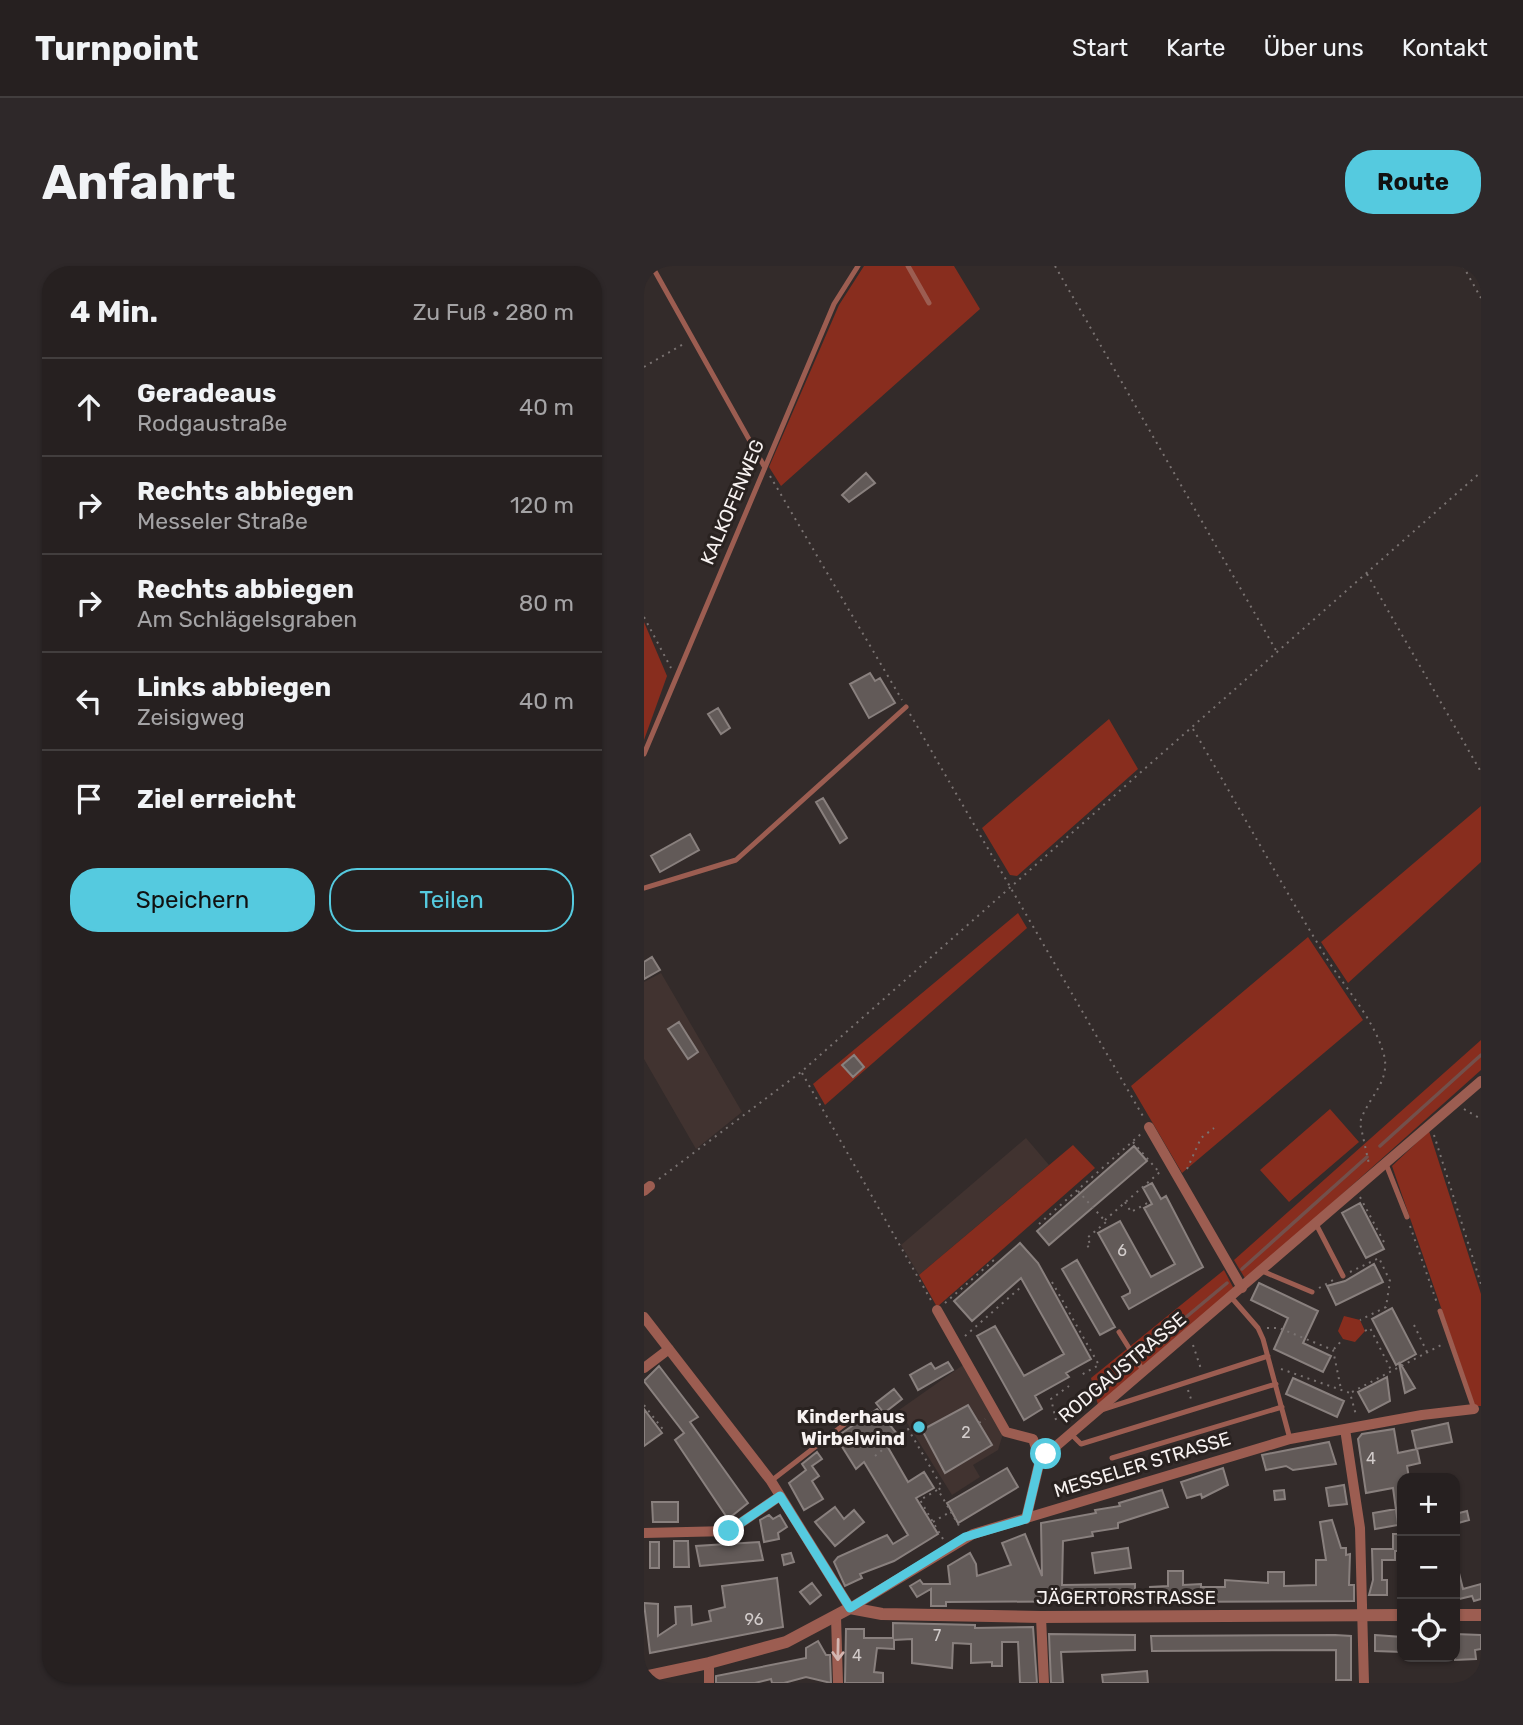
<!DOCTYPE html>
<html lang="de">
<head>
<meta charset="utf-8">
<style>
  :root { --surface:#262020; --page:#2e2829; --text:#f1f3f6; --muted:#a4a3a5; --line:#423e3e; --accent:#55cadf }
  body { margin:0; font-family:Rubik,sans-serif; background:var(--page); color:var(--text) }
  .controls { position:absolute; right:21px; bottom:21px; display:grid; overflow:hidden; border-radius:14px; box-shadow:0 2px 5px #0004 }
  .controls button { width:63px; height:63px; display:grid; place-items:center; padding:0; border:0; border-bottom:2px solid var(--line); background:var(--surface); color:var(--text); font:35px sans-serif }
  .stop { position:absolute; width:21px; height:21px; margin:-16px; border:5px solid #55cadf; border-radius:50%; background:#fff }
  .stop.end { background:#55cadf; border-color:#fff; box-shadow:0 2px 7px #0008 }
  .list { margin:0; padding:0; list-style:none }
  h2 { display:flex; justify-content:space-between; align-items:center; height:91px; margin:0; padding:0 28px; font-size:30px }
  h2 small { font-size:23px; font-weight:400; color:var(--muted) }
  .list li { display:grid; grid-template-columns:46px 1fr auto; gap:21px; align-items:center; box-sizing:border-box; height:98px; padding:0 28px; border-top:2px solid var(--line) }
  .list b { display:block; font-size:26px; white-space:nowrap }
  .list p { margin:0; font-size:23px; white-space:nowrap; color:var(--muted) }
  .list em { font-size:23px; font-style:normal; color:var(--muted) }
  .actions { display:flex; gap:14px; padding:21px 28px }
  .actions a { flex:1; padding:16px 0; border:2px solid var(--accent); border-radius:28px; text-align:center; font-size:24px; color:var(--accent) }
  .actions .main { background:var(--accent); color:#111 }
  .icon { flex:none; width:38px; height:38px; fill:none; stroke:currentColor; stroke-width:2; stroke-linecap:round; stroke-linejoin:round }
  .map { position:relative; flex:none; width:837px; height:1417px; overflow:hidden; border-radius:28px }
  header { display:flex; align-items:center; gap:42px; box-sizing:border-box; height:98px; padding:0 35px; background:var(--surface); border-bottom:2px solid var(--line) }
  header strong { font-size:33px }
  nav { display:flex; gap:38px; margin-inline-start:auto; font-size:24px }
  .intro { display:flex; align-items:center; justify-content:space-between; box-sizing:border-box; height:168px; padding:0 42px }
  h1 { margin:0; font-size:49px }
  .button { padding:18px 32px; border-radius:28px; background:var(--accent); color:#111; font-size:24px; font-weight:700 }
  main { display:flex; gap:42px; padding:0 42px }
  aside { flex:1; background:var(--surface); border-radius:28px; box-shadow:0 2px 5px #0004 }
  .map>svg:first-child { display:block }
</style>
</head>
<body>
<header>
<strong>Turnpoint</strong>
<nav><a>Start</a><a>Karte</a><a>Über uns</a><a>Kontakt</a></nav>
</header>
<div class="intro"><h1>Anfahrt</h1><a class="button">Route</a></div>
<main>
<aside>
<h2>4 Min.<small>Zu Fuß · 280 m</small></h2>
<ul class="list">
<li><svg class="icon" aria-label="ahead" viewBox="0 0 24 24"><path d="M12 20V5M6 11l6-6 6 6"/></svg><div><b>Geradeaus</b><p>Rodgaustraße</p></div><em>40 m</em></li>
<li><svg class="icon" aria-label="right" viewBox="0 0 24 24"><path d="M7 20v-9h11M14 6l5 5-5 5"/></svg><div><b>Rechts abbiegen</b><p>Messeler Straße</p></div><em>120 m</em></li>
<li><svg class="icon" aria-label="right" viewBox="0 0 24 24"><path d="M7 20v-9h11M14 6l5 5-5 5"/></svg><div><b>Rechts abbiegen</b><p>Am Schlägelsgraben</p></div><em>80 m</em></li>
<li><svg class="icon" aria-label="left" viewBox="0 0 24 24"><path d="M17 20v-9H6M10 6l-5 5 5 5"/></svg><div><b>Links abbiegen</b><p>Zeisigweg</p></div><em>40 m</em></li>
<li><svg class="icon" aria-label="arrive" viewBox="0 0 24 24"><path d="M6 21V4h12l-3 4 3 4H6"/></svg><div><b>Ziel erreicht</b></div></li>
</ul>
<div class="actions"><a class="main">Speichern</a><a>Teilen</a></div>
</aside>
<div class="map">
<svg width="837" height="1417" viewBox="0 0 837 1417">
  <rect width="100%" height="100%" fill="#332b2a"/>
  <path fill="#413330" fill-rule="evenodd" d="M 17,707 L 98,846 L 52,883 L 0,793 L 0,716 Z
    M 382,872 L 405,899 L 275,1009 L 257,979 Z
    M 319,1099 L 359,1168 L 354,1184 L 329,1199 L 336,1211 L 308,1229 L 255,1144 ZM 324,1139 L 348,1179 L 301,1207 L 289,1186 L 308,1175 Z"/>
  <path fill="#882d1e" d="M 220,0 L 310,0 L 336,43 L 137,220 L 125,201 L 195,39 Z
    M 0,356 L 23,410 L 0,474 Z
    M 465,453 L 494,503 L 373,610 L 366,609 L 338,562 Z
    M 837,540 L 837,596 L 704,717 L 677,676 Z
    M 374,647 L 383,662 L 181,839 L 169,818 Z
    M 664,671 L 719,754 L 538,907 L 487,820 Z
    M 837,774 L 837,804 L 602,1014 L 590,994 Z
    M 686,843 L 715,876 L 645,936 L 616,904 Z
    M 785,865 L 837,1028 L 837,1140 L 831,1140 L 748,900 Z
    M 429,879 L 451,902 L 293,1041 L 275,1009 Z
    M 580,1004 L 590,1023 L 454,1139 L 447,1112 Z
    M 700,1050 L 716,1054 L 721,1065 L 711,1076 L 699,1073 L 694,1065 Z"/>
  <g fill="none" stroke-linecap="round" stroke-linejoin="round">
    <path stroke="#73504b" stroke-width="3.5" d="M 736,880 L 837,789
      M 598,1003 L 723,891
      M 499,1087 L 583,1017
      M 466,1116 L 485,1100"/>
  </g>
  <path fill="#625a58" stroke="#89807e" stroke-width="2" d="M 222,207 L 231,217 L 205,236 L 198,229 Z
    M 226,407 L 231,415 L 236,412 L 251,437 L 225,452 L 206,418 Z
    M 74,442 L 86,462 L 77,468 L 64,448 Z
    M 179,532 L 203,572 L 196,577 L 172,536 Z
    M 46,568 L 55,584 L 16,606 L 7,590 Z
    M 8,691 L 16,704 L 0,713 L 0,696 Z
    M 35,756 L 54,786 L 44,793 L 24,763 Z
    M 210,789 L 220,801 L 209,811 L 198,799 Z
    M 490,880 L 503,895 L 405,979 L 393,965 Z
    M 508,917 L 517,933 L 522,930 L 559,1001 L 485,1043 L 478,1031 L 486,1027 L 486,1024 L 454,967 L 476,955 L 507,1011 L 531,998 L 500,942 L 508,938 L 499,922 Z
    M 716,937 L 740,983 L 722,992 L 698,947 Z
    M 376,977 L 394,997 L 447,1093 L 422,1107 L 425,1111 L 391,1130 L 398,1143 L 380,1154 L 333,1070 L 351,1060 L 380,1110 L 420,1088 L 377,1012 L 328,1055 L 310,1035 Z
    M 433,994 L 471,1061 L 456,1069 L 418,1003 Z
    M 730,998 L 739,1016 L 692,1039 L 683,1020 L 701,1015 Z
    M 615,1017 L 674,1045 L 659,1077 L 687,1090 L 679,1106 L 630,1083 L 644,1052 L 607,1034 Z
    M 748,1042 L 772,1088 L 756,1097 L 771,1122 L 761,1127 L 755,1097 L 752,1099 L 728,1053 Z
    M 304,1096 L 309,1104 L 274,1124 L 266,1109 L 287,1097 L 291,1103 Z
    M 15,1100 L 54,1151 L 46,1156 L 104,1237 L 84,1253 L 31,1174 L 40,1167 L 0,1115 Z
    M 743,1111 L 746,1135 L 725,1146 L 714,1126 Z
    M 649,1112 L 700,1135 L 693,1151 L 642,1128 Z
    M 250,1123 L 258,1133 L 240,1147 L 232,1137 Z
    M 324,1139 L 348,1179 L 301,1207 L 278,1164 Z
    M 0,1143 L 18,1167 L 0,1180 Z
    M 233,1143 L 254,1169 L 242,1178 L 264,1216 L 280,1206 L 290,1222 L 272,1232 L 294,1268 L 250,1295 L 216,1308 L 218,1312 L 201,1320 L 190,1296 L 194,1291 L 243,1269 L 249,1278 L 264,1269 L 220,1196 L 212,1203 L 192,1171 Z
    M 804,1157 L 808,1176 L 772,1183 L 768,1165 Z
    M 750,1163 L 754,1187 L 773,1183 L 776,1197 L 763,1200 L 765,1212 L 758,1212 L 758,1250 L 753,1251 L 749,1222 L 722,1227 L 714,1173 L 718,1168 Z
    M 685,1176 L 692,1198 L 649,1204 L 642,1200 L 622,1204 L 618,1189 Z
    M 173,1186 L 178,1193 L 168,1200 L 175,1210 L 168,1215 L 179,1233 L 160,1244 L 145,1217 L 162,1204 L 158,1198 Z
    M 363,1202 L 374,1221 L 314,1257 L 303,1237 Z
    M 579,1202 L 584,1219 L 558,1232 L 557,1228 L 543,1232 L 537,1216 Z
    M 700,1219 L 703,1238 L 685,1240 L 682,1222 Z
    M 518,1224 L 524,1241 L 474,1257 L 474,1262 L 448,1266 L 449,1270 L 419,1275 L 418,1319 L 491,1318 L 491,1335 L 302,1336 L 302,1340 L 287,1340 L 287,1323 L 273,1331 L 266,1320 L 276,1314 L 279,1318 L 306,1318 L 304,1300 L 326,1287 L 332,1298 L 333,1310 L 367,1299 L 358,1277 L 381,1268 L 398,1310 L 397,1257 L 452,1247 L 451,1244 L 476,1240 L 475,1237 Z
    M 640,1224 L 641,1233 L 631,1234 L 630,1225 Z
    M 8,1236 L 34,1236 L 34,1256 L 9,1256 Z
    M 191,1241 L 200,1253 L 210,1244 L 220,1256 L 191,1280 L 171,1256 Z
    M 752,1243 L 754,1259 L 731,1263 L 729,1247 Z
    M 823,1245 L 825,1254 L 811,1258 L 811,1248 Z
    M 125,1249 L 129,1253 L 136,1249 L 143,1261 L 134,1267 L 135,1273 L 120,1276 L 116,1254 Z
    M 688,1254 L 697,1282 L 702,1282 L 702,1289 L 706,1288 L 705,1319 L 710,1319 L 710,1335 L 506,1336 L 506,1321 L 524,1320 L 524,1305 L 539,1305 L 539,1319 L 557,1318 L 557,1321 L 581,1321 L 581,1314 L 624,1317 L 624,1306 L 640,1306 L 640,1320 L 672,1319 L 672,1294 L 682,1294 L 676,1256 Z
    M 749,1268 L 758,1268 L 758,1285 L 751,1285 L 751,1294 L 738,1294 L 738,1314 L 743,1314 L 743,1329 L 725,1329 L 729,1314 L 728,1283 L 749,1283 Z
    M 30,1275 L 44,1275 L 45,1301 L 30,1301 Z
    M 6,1276 L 15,1276 L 15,1302 L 6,1302 Z
    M 115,1276 L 119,1294 L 56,1300 L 52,1280 Z
    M 484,1282 L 487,1302 L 451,1307 L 448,1287 Z
    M 147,1287 L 150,1296 L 140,1299 L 138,1289 Z
    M 811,1303 L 814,1303 L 819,1323 L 837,1318 L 837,1333 L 830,1335 L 828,1330 L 811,1334 Z
    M 133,1312 L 139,1361 L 6,1387 L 0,1337 L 14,1338 L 14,1370 L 32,1358 L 31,1341 L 47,1340 L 48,1359 L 67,1355 L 65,1345 L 81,1341 L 78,1320 Z
    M 168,1317 L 177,1329 L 166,1338 L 156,1326 Z
    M 249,1357 L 331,1359 L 331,1362 L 389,1361 L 393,1417 L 376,1417 L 374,1376 L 358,1376 L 358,1400 L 348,1400 L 348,1396 L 327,1397 L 327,1378 L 309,1377 L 308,1402 L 268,1397 L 268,1373 L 250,1374 L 250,1383 L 233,1382 L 230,1406 L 239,1407 L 239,1417 L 201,1417 L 202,1363 L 220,1363 L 220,1372 L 249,1372 Z
    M 405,1368 L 491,1369 L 491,1384 L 417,1386 L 419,1417 L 407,1417 Z
    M 811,1368 L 837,1369 L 837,1383 L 831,1384 L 832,1393 L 811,1394 Z
    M 691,1369 L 707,1370 L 707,1414 L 692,1414 L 692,1384 L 508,1385 L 507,1370 Z
    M 731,1369 L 758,1371 L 758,1386 L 731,1385 Z
    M 174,1375 L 182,1389 L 186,1389 L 187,1417 L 162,1411 L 140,1417 L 128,1417 L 127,1413 L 111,1417 L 72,1417 L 72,1410 L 162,1392 L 162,1382 Z
    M 503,1405 L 504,1417 L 459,1417 L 458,1409 Z"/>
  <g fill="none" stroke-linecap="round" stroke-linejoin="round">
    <path stroke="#7a7372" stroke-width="2" stroke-dasharray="2 5" stroke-linecap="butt" d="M 411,0 L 633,386
      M 819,0 L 837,32
      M 0,101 L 41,77
      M 126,210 L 258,434
      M 723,308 L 837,506
      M 0,351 L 27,402
      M 266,448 L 500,852
      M 549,463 C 593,538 635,614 680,688 C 699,720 730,752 740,789 C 747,817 722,833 716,857 L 725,898
      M 158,807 L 288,1036
      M 820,843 L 837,853
      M 790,869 L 837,1018
      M 489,876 L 515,906
      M 543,903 L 557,872 L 570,862
      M 15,913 L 157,806 L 837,206
      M 434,925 L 462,956 L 443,972 L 447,979 L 441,982
      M 716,931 L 741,978
      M 481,936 L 487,946 L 507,935
      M 461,954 L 517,905
      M 395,958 L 498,867
      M 766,960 L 793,1037
      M 706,1006 L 735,992 L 746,1015 L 742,1041 L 716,1054
      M 408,1016 L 455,1099 L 437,1109
      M 675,1022 L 691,1013
      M 301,1037 L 351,993
      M 770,1059 L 783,1086
      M 623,1062 L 635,1062 L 689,1084 L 697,1123
      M 721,1065 L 726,1062 L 747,1104
      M 321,1070 L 377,1021
      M 549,1079 L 557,1103
      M 690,1083 L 699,1073
      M 637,1103 L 706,1127 L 712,1149
      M 544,1124 L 548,1136
      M 708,1126 L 799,1078
      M 0,1139 L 21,1166
      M 412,1154 L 407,1133 L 425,1120
      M 335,1157 L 341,1153
      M 538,1181 L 542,1192
      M 231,1190 L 264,1163 L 298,1221 L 294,1224 L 317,1263
      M 471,1200 L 476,1214
      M 293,1224 L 276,1234 L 299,1273
      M 289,1256 L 306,1246"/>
    <path stroke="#9c5d51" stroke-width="5" d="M 8,0 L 120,200
      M 264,0 L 285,37
      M 0,488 L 190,38 L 214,0
      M 0,622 L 92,594 L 262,441
      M 742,898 L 763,951
      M 672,958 L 699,1010
      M 618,1005 L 668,1026
      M 587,1031 L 614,1062 L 619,1073 L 646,1173
      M 796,1045 L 830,1143
      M 475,1066 L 500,1106
      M 457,1144 L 624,1090
      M 427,1168 L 437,1178 L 632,1118
      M 468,1192 L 638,1141
      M 127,1215 L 219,1144"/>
    <path stroke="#9c5d51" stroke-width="10" d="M 505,861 L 598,1022
      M 0,925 L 6,920
      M 293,1044 L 362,1166 L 389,1173 L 396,1194
      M 0,1051 L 127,1215 L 206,1342 L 329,1268 L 646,1173 L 778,1149 L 830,1143
      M 0,1102 L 25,1083
      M 701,1163 L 716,1262 L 720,1417
      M 382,1253 L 396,1194 L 837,815
      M 0,1267 L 85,1265 L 136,1230
      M 192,1351 L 194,1417
      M 397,1351 L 400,1417
      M 65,1397 L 65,1417"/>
    <path stroke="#9c5d51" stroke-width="12" d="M 811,1349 L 837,1349
      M 0,1411 L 65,1397 L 142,1376 L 206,1342 L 238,1348 L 397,1351 L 758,1349"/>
  </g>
  <defs><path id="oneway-shaft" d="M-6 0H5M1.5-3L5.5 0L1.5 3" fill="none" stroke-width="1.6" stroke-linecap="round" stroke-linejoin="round" transform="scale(1.75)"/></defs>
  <use stroke="#d3b6b1" href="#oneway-shaft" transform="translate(194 1384) rotate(91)"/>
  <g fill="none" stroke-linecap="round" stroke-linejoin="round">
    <path stroke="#55cadf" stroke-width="9" d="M 85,1265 L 136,1230 L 206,1342 L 321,1271 L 382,1253 L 396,1194 L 402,1188"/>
  </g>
  <circle fill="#55cadf" stroke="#292220" stroke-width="2.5" cx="275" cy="1161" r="7"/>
  <g text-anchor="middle" stroke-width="6" stroke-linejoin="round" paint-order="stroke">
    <g font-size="16" fill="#d2cccb">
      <text x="478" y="990">6</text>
      <text x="322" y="1172">2</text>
      <text x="727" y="1198">4</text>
      <text x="110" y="1359">96</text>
      <text x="293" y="1375">7</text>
      <text x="213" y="1395">4</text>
    </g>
    <g font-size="19" fill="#f7f2f1" stroke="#292220">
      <text transform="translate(88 236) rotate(-67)" y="7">KALKOFENWEG</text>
      <text transform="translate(478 1101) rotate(-40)" y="7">RODGAUSTRASSE</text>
      <text transform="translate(498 1198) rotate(-17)" y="7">MESSELER STRASSE</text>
      <text x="482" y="1338">JÄGERTORSTRASSE</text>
    </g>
    <g font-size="19" font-weight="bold" fill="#f7f2f1" stroke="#292220" text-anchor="end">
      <text x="261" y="1157">Kinderhaus<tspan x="261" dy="22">Wirbelwind</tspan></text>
    </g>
  </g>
</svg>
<div class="controls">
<button>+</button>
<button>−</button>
<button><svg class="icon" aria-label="locate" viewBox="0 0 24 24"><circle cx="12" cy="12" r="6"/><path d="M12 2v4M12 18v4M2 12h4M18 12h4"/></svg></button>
</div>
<div class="stop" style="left:402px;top:1188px"></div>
<div class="stop end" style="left:85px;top:1265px"></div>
</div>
</main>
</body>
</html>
